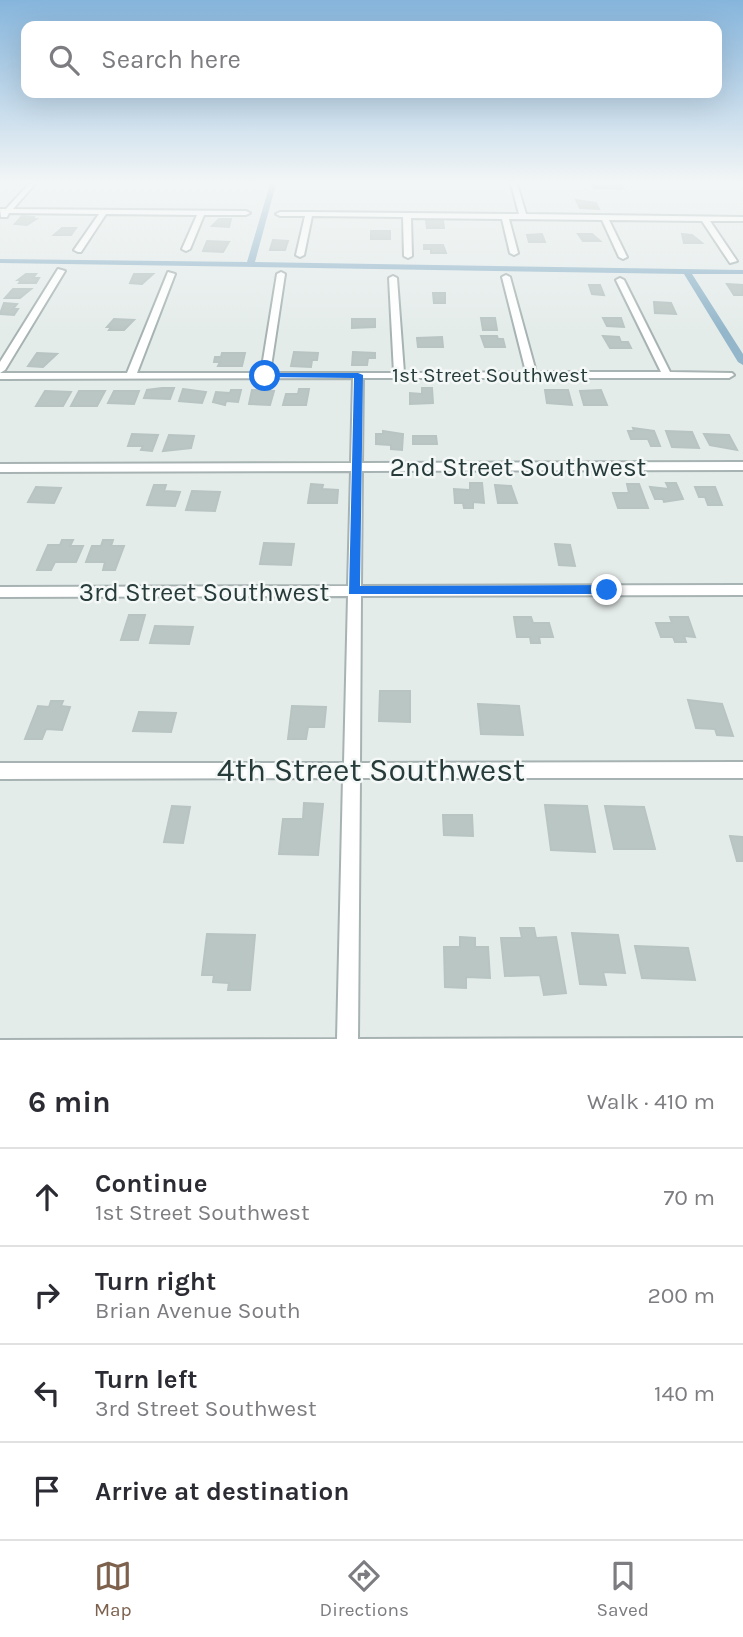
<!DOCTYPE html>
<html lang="en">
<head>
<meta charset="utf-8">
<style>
  :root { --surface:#fff; --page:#f2f2f3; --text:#2b2b33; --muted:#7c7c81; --line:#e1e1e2; --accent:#7d614d }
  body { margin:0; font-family:Karla,sans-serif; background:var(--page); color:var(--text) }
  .stop { position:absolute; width:21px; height:21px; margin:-16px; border:5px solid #1a73e8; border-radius:50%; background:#fff }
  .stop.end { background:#1a73e8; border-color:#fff; box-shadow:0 2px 7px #0008 }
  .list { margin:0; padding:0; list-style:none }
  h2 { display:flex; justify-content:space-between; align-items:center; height:91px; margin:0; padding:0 28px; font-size:30px }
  h2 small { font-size:23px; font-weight:400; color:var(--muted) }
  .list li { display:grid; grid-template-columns:46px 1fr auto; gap:21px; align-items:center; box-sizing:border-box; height:98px; padding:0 28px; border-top:2px solid var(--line) }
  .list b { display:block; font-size:26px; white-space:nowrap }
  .list p { margin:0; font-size:23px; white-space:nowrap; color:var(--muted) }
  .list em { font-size:23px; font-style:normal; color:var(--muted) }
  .icon { flex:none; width:38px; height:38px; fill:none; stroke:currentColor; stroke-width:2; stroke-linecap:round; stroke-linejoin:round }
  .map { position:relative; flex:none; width:743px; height:1056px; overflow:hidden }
  .search { position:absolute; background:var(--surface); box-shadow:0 7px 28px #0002; left:21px; right:21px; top:21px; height:77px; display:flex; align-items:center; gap:18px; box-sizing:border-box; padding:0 24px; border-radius:14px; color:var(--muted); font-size:26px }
  .sheet { height:483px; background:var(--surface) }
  nav { display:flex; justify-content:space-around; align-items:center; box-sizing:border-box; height:98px; border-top:2px solid var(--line); background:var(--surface); font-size:19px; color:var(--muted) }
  nav a { display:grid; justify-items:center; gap:4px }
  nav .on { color:var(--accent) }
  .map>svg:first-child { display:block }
</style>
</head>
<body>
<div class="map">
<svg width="743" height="1056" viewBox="0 0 743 1056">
  <rect width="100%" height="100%" fill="#e4ecea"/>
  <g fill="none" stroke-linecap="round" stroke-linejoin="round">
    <path fill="#93b6ca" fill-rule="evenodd" d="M 270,184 L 276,184 L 255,262 L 743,270 L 743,274 L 692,274 L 743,354 L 743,365 L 738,362 L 684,274 L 0,263 L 0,259 L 247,262 Z"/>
  </g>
  <path fill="#bac6c3" stroke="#b7c4c2" stroke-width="2" d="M 592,184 L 621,184 L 623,189 L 594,188 Z
    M 576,200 L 596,203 L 599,209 L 580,208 Z
    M 22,216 L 34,217 L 33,219 L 36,219 L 27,225 L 15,224 Z
    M 219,219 L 231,219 L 229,227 L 212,226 Z
    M 426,221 L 443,221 L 444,228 L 427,228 Z
    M 62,228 L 76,228 L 71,235 L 54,235 Z
    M 371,231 L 390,231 L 390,239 L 371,239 Z
    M 542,234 L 545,242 L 529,242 L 527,235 Z
    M 578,234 L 592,234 L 600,241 L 583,241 Z
    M 682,234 L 692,235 L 702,243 L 684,243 Z
    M 273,240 L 288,241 L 285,250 L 270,250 Z
    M 207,241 L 229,242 L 223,252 L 203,251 Z
    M 424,245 L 443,245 L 446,253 L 431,253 L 431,249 L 424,249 Z
    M 26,274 L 36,274 L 33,278 L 39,278 L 36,283 L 19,283 L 21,280 L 18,280 Z
    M 134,274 L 153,274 L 142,284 L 130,283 Z
    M 727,284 L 743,285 L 743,295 L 734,295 Z
    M 589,285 L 600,285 L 604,295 L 592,294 Z
    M 13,289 L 31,289 L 20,298 L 5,298 Z
    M 433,293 L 445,293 L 445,303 L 434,303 Z
    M 654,302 L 671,303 L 676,314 L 655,313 Z
    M 4,303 L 17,304 L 13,309 L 18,309 L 14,315 L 0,314 Z
    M 481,318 L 495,318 L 497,330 L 483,330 Z
    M 603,318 L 621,318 L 624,327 L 607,326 Z
    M 114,319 L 134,320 L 124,330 L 109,330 L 111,327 L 107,327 Z
    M 352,319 L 375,319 L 375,327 L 352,328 Z
    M 481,336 L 497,336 L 498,339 L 503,339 L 505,347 L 485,347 Z
    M 603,336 L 619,337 L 621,342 L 628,342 L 631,348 L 610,348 Z
    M 442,337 L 443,347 L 418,347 L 417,338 Z
    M 294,352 L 318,353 L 317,360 L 312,360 L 311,367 L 291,366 Z
    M 353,352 L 375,353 L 375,358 L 368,358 L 367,365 L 352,365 Z
    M 37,353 L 57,354 L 43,367 L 28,366 Z
    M 222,353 L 245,353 L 242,366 L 218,366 L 220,362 L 214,362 L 215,357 L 221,357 Z
    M 162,388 L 174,388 L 170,399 L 144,398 L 147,390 Z
    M 422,388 L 432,388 L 433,403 L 410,404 L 410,393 L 422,394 Z
    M 183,389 L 206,392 L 202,403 L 179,401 Z
    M 299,389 L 309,389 L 306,405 L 283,405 L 286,394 L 298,394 Z
    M 231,390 L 241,390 L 238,402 L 226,401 L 225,405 L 213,402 L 216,392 L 230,393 Z
    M 252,390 L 274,391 L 270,405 L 249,404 Z
    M 545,390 L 568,390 L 572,405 L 547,403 Z
    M 601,390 L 607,405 L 584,405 L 580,391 Z
    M 45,391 L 71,392 L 63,406 L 36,406 Z
    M 79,391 L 105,391 L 97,406 L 71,406 Z
    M 114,391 L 139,391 L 134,404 L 108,403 Z
    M 633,428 L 654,431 L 660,446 L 651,446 L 648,439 L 631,439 L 628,431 L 634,431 Z
    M 383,431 L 403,434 L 402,450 L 391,449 L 391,445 L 376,444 L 376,434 L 383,434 Z
    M 666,431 L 692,432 L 699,448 L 672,447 Z
    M 132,434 L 158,435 L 152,451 L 141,450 L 143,446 L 128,446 Z
    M 704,434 L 729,435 L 737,450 L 710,445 Z
    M 169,435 L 194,436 L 191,448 L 163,451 Z
    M 413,436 L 436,436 L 437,444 L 413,444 Z
    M 470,483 L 482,483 L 484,503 L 473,502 L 473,508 L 464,508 L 463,503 L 455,503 L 454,489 L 470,490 Z
    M 666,483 L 676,483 L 683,499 L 664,502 L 663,499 L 655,499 L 650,487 L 669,489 Z
    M 311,484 L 323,485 L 322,489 L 338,490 L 337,503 L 308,503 Z
    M 627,484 L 639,484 L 648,508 L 618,508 L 613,493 L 629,493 Z
    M 154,485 L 166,485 L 164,491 L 180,492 L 175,506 L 147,505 Z
    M 495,485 L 511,486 L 517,503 L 498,503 Z
    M 36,487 L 61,488 L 54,503 L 28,502 Z
    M 695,487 L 715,487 L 722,505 L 708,505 L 705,497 L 699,497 Z
    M 192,491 L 220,492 L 215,511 L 186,510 Z
    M 62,540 L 73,540 L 70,546 L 83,546 L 76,562 L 55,562 L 51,570 L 37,570 L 48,545 L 60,545 Z
    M 103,540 L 113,540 L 111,546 L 124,546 L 115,570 L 103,570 L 105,562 L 86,562 L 92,546 L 101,546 Z
    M 264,543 L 294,544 L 291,565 L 260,564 Z
    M 555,544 L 570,545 L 575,566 L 559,565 Z
    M 129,615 L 145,615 L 138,640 L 121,640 Z
    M 514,617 L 531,617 L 533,623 L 549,623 L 553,637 L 539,637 L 540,643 L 531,643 L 530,637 L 517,637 Z
    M 670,617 L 688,617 L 695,637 L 684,636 L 686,642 L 675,642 L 673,637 L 661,637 L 656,623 L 672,623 Z
    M 155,626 L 193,627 L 189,644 L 150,643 Z
    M 380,691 L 410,691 L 410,722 L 379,721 Z
    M 688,700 L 722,704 L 733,736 L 717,735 L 715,729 L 696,728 Z
    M 51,701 L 63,701 L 61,706 L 70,707 L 62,730 L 46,729 L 42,739 L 25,739 L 38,706 L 49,707 Z
    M 478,704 L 519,706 L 523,735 L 481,734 Z
    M 292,706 L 326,707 L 324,727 L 308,727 L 306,739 L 288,739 Z
    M 139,712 L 176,713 L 171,732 L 133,731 Z
    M 304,803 L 323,804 L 318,855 L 279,854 L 283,819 L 303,819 Z
    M 545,805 L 587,806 L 595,852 L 551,850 Z
    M 172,806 L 190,807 L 183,843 L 164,842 Z
    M 605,806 L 644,807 L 655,849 L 614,849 Z
    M 443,815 L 472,815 L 473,836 L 444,835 Z
    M 730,836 L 743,837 L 743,861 L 737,861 Z
    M 520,928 L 534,928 L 536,938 L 556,937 L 566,993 L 544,995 L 540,975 L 505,976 L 501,938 L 522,938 Z
    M 572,933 L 618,935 L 625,973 L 603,972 L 606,985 L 580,984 Z
    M 207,934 L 255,935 L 250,990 L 228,990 L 229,983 L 213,982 L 214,975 L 202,975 Z
    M 460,937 L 475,938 L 475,947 L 488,947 L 490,978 L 466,977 L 466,988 L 445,987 L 444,947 L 460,947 Z
    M 635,946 L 688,948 L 695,980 L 642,978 Z"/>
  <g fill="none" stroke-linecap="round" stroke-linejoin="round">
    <defs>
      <path id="street" d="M 29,184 L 35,184 L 13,209 L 246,211 L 250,213 L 246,215 L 204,215 L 190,249 L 186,251 L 182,249 L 197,215 L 106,214 L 81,252 L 78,252 L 74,250 L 99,214 L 9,213 L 7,217 L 1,217 L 0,209 L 6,209 Z
        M 511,184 L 517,184 L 526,214 L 743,217 L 743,221 L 710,221 L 737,261 L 730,263 L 702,221 L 609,220 L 627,257 L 623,259 L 619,257 L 602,220 L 509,219 L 518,253 L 514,255 L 510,253 L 502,219 L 411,218 L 412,256 L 408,258 L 404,256 L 403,217 L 312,216 L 304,255 L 300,257 L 296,255 L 305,216 L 280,216 L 276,214 L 280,212 L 309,212 L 519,214 Z
        M 58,269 L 65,271 L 5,370 L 0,373 L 0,362 Z
        M 168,272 L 175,274 L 137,373 L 261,373 L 277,274 L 281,272 L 285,274 L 270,373 L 394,373 L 389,278 L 393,276 L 397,278 L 404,373 L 526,372 L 502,277 L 506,275 L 510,277 L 536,372 L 661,372 L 616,280 L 620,278 L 624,280 L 670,372 L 732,373 L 734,375 L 729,378 L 363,378 L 362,463 L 743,462 L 743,470 L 362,471 L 361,586 L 743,585 L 743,595 L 361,596 L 360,763 L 743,762 L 743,778 L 360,778 L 358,1039 L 743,1038 L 743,1056 L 0,1056 L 0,1040 L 337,1039 L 343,778 L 0,779 L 0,763 L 344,763 L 348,596 L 0,597 L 0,587 L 348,586 L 351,471 L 0,472 L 0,464 L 351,463 L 353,378 L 0,379 L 0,373 L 127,373 Z"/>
    </defs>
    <use href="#street" stroke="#a7b3b2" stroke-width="4"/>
    <use href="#street" fill="#fff" fill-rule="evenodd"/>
  </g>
  <linearGradient id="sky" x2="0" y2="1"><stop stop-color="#86b5dc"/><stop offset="0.55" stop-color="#f3f6f6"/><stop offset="1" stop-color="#f3f6f6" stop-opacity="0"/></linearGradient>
  <rect width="743" height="332" fill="url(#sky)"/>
  <path fill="#1a73e8" d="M 265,373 L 358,373 L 363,375 L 360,586 L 607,585 L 611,587 L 611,594 L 349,594 L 354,378 L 262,377 Z"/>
  <g text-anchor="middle" stroke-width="5" stroke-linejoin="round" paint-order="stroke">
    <g font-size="21" fill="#263b3a" stroke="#f4f8f7">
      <text x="490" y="382">1st Street Southwest</text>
    </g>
    <g font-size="26" fill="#263b3a" stroke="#f4f8f7">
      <text x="518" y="476">2nd Street Southwest</text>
      <text x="204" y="601">3rd Street Southwest</text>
    </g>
    <g font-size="32" fill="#263b3a" stroke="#f4f8f7">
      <text x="371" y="781">4th Street Southwest</text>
    </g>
  </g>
</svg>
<div class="stop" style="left:265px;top:376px"></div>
<div class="stop end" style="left:607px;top:590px"></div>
<div class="search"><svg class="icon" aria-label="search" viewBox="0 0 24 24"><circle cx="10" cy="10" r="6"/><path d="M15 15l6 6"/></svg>Search here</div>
</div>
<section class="sheet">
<h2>6 min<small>Walk · 410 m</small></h2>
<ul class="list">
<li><svg class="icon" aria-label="ahead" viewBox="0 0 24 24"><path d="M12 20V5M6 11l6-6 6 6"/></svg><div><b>Continue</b><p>1st Street Southwest</p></div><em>70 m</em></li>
<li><svg class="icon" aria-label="right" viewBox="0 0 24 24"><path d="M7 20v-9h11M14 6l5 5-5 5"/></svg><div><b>Turn right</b><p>Brian Avenue South</p></div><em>200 m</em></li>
<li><svg class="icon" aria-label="left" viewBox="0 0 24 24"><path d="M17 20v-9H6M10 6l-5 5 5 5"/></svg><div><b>Turn left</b><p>3rd Street Southwest</p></div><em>140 m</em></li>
<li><svg class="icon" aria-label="arrive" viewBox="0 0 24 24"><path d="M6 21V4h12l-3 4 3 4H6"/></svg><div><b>Arrive at destination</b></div></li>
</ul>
</section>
<nav>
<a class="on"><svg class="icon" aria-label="map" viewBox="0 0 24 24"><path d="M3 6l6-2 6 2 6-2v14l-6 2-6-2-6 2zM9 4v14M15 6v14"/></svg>Map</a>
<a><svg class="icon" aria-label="directions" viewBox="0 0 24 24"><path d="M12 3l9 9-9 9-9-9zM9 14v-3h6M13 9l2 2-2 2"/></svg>Directions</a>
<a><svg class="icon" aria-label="saved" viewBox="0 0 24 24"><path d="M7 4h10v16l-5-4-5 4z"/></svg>Saved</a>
</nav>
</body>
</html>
